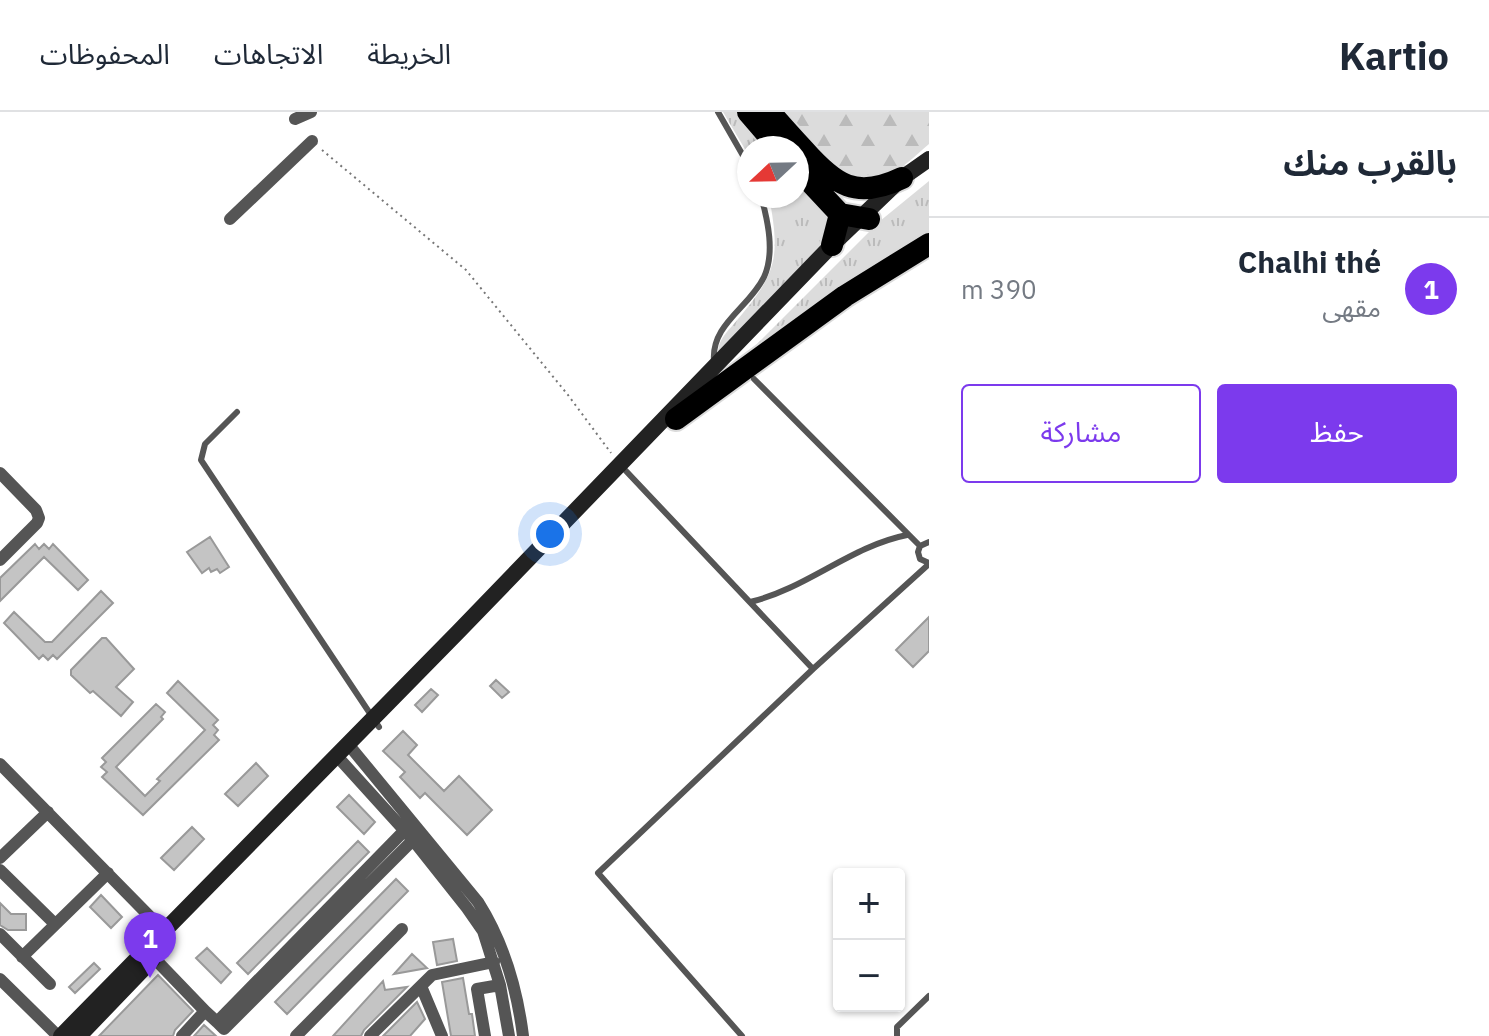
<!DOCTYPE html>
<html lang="ar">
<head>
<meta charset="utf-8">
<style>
  :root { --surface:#fff; --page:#f6f6f7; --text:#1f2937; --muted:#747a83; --line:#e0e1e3; --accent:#7c3aed }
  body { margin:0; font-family:"IBM Plex Sans","Noto Sans Arabic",sans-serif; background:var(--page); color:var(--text); direction:rtl }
  .controls { position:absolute; right:24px; bottom:24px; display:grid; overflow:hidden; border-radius:8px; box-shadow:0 2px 6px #0004 }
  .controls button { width:72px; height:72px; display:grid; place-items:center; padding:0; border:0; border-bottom:2px solid var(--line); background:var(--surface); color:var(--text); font:40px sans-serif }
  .compass { position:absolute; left:737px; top:24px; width:72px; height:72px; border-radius:50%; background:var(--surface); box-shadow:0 2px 6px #0004; rotate:248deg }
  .you { position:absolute; left:550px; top:422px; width:28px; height:28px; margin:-20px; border:6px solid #fff; border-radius:50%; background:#1a73e8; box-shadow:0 0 0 12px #1a73e833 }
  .badge { display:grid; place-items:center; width:52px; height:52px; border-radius:50%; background:var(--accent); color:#fff; font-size:26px; font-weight:700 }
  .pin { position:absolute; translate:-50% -66px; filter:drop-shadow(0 2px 4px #0008) }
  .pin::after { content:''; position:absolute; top:42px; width:28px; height:24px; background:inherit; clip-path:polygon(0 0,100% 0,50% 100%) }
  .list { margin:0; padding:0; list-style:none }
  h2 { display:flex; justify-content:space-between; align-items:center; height:104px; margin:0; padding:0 32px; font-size:34px }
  h2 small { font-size:26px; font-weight:400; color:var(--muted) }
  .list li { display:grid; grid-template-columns:52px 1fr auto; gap:24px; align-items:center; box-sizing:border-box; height:144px; padding:0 32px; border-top:2px solid var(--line) }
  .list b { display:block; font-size:30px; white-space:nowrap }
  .list p { margin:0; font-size:26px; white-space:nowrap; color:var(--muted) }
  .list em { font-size:26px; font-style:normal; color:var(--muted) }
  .actions { display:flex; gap:16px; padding:24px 32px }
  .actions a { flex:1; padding:18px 0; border:2px solid var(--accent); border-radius:8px; text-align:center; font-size:28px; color:var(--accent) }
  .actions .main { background:var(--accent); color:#fff }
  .map { position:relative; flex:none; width:929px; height:924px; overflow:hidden; direction:ltr }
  header { display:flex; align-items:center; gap:48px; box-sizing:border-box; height:112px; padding:0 40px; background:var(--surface); border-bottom:2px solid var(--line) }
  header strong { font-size:38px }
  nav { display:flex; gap:44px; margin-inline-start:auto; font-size:28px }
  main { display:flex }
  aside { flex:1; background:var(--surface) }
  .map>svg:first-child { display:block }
</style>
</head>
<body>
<header>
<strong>Kartio</strong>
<nav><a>الخريطة</a><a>الاتجاهات</a><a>المحفوظات</a></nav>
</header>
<main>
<aside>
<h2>بالقرب منك<small></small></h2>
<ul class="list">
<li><span class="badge">1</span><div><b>Chalhi thé</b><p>مقهى</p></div><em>390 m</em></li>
</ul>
<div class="actions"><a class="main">حفظ</a><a>مشاركة</a></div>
</aside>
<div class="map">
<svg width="929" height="924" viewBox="0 0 929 924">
  <defs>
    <pattern id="grass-tufts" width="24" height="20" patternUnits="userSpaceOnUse" patternTransform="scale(2)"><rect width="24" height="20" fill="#dcdcdc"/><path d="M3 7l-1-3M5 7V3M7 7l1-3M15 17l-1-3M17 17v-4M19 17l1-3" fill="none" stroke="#bbb"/></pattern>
    <pattern id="forest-firs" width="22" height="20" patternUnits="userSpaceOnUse" patternTransform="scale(2)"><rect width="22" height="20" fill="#dcdcdc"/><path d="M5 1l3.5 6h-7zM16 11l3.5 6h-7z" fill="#bbb"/></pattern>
  </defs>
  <rect width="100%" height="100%" fill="#fff"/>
  <path fill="url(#grass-tufts)" d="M 723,0 L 741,0 L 771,36 L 749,36 L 749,44 Z
    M 797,65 L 830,104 L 827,127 L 722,238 L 718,239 C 719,226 730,217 738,207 C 778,160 780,144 769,84 L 797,84 Z
    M 929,69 L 929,125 L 891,146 L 750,239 L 880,109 Z"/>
  <path fill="url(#forest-firs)" d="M 781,0 L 929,0 L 929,32 C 915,44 901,58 884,66 C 846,83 804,24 781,0 Z"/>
  <path fill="#c4c4c4" stroke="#999" stroke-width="2" d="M 210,425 L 229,455 L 220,461 L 217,457 L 211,460 L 209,456 L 202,461 L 187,440 Z
    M 35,432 L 39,437 L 44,432 L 49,437 L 53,432 L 88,468 L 78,478 L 44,445 L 0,489 L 0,466 Z
    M 101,479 L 113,491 L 57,547 L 53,543 L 48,548 L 43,543 L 39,547 L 4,511 L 14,500 L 45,530 L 52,530 Z
    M 929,505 L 929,539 L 913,555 L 896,538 Z
    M 102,526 L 106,526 L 134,557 L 116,575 L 133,590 L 121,604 L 93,579 L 90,581 L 71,563 L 71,558 Z
    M 496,568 L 509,580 L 502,586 L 490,574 Z
    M 178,569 L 218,608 L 213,613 L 218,618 L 214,623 L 219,628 L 143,703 L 102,665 L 107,660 L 101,655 L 106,650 L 102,646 L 156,592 L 165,600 L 161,605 L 163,607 L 116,655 L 145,684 L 160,669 L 157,667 L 205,618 L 167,581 Z
    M 431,577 L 438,583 L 422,600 L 415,593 Z
    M 403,619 L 417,633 L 408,643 L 444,679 L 459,664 L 492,698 L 467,723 L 425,681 L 420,686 L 400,665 L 405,660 L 383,639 Z
    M 256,651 L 268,664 L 238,694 L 225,682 Z
    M 349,683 L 375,710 L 364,722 L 337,695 Z
    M 192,715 L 204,727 L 174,758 L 161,746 Z
    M 358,729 L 369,740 L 248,862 L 237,851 Z
    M 396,767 L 408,779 L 287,902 L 275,890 Z
    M 101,783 L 122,805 L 111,816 L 90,795 Z
    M 0,791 L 11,802 L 26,802 L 26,818 L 8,818 L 0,813 Z
    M 453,827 L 457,849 L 437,853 L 433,830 Z
    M 207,836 L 231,860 L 221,871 L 196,846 Z
    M 412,842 L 427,856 L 394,862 Z
    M 94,851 L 100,857 L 75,881 L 69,875 Z
    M 158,863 L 193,899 L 175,918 L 173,924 L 99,924 Z
    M 463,866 L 469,902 L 472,902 L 475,924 L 451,924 L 442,870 Z
    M 383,869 L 385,878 L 407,875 L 364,918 L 361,924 L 333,924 Z
    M 417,890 L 425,907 L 410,924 L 383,924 Z
    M 204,913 L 216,924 L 194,924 Z"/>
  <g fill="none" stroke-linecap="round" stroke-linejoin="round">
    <defs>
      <path id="highway" d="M 748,0 L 779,36
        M 770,0 C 781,13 792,25 804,38 C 835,73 856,88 902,66
        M 797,56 L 840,102 L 869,107
        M 832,133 L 840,102
        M 676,307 L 845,184 L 929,132"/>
    </defs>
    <use href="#highway" stroke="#dbdbdb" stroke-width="26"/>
    <path stroke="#777" stroke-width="2" stroke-dasharray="2 4" stroke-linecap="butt" d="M 322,38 L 466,158 L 568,283 L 611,341"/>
    <path stroke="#555" stroke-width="6" d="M 718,0 L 749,54
      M 714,249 C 711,212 749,196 764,165 C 775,141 768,109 761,84
      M 754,267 L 920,434
      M 237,300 L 205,332 L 201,348 L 379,615
      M 626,359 L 813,557
      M 929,430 L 920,434 L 918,440 L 920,447 L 929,451
      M 750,490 C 806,477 851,434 907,423
      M 742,924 L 598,761 L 813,557 L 929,452
      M 897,924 L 897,915 L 929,884"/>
    <path stroke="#555" stroke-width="12" d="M 295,7 L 311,0
      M 230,107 L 312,29
      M 0,361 L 36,398 L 39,406 L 37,411 L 0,448
      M 348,632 L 478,790 C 504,831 517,876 523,924
      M 336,643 L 413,728 L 467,796 L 483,819 L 500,873 L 509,924
      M 0,652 L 165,820
      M 0,746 L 48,700
      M 0,758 L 55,812
      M 0,822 L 50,872
      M 22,845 L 108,761
      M 154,846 L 205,899 L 182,924
      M 0,867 L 58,924
      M 421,874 L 442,924
      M 205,899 L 217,910 L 404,719
      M 217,910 L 224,917 L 413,728
      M 296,924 L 402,817
      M 370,924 L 432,863 L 494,850
      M 485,924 L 477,877 L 500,873"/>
    <path stroke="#222" stroke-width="16" d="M 61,924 L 458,520 L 832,133 L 902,66 L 929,47
      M 79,924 L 153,847"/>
    <use href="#highway" stroke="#000" stroke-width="22"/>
  </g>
</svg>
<div class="controls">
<button>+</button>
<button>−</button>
</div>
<svg class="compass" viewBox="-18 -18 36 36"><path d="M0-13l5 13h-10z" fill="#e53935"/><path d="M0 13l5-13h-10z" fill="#747a83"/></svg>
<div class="you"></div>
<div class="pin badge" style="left:150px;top:866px">1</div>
</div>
</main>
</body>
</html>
